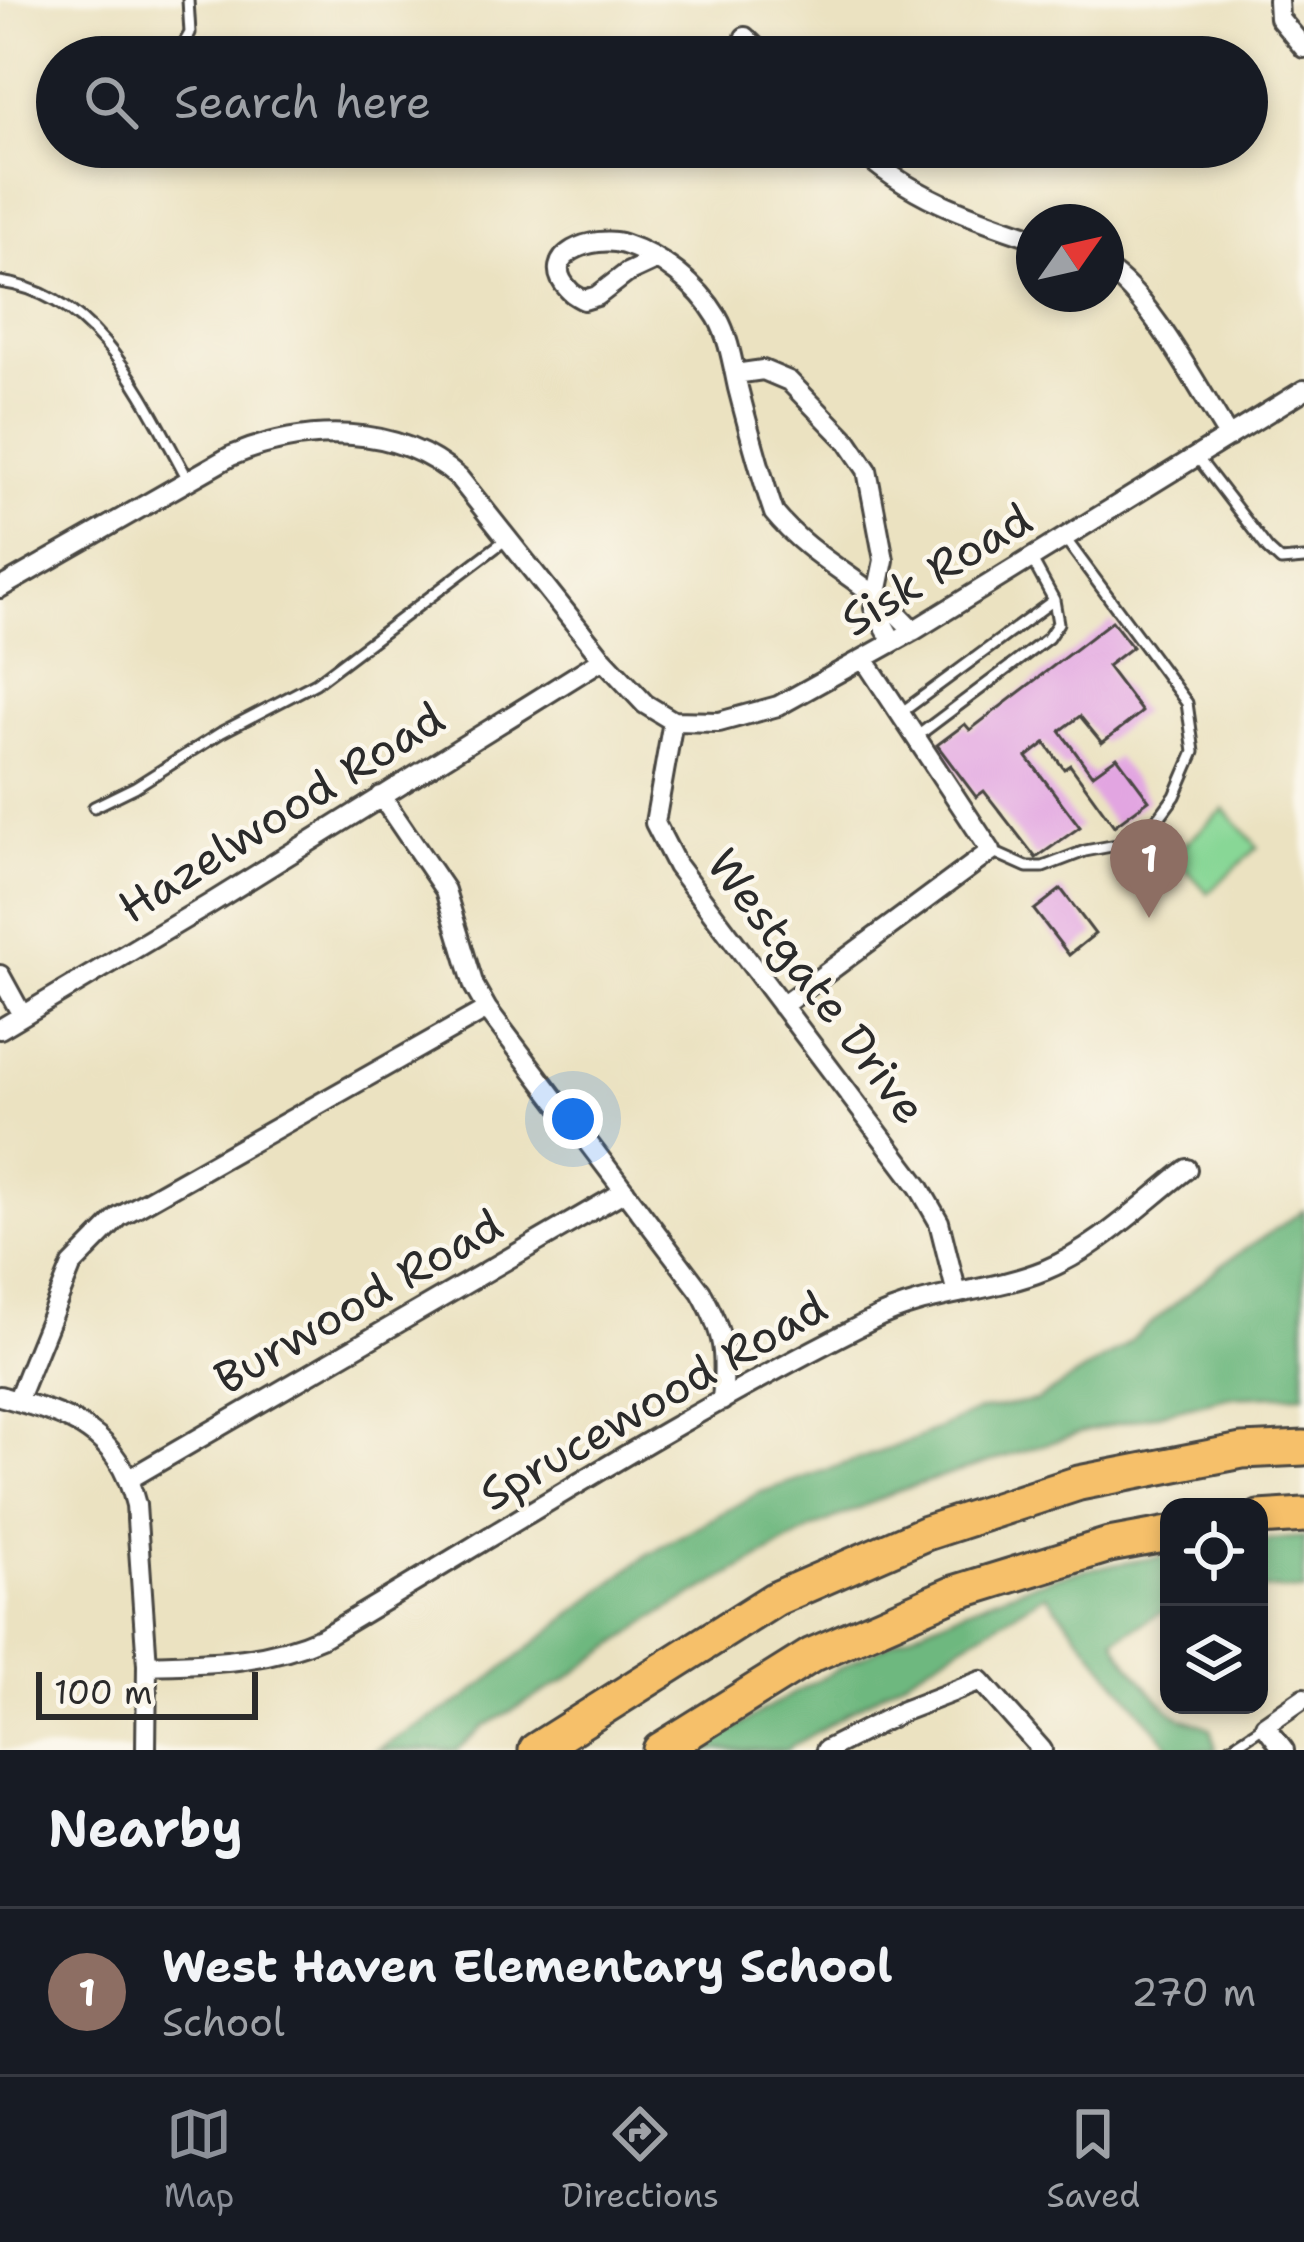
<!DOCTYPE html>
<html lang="en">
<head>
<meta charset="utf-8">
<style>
  :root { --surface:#171b24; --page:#20242c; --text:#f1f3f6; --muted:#9ea1a6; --line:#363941; --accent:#8c9099 }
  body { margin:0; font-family:"Shantell Sans",sans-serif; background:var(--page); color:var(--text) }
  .controls { position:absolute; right:36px; bottom:36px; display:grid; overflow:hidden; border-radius:24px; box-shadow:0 6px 18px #0003 }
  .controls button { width:108px; height:108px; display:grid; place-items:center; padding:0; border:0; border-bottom:3px solid var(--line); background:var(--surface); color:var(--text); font:60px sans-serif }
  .compass { position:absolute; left:1016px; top:204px; width:108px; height:108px; border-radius:50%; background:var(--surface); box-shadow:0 6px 18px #0003; rotate:56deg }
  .scale { position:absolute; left:36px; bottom:30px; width:222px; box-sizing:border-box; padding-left:12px; border:6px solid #2b2b2b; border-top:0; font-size:33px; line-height:42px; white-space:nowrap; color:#2b2b2b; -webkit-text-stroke:9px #fbf7ec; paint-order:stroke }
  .you { position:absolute; left:573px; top:1119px; width:42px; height:42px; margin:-30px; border:9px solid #fff; border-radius:50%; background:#1a73e8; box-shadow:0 0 0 18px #1a73e833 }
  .badge { display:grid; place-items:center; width:78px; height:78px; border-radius:50%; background:var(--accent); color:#fff; font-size:39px; font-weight:700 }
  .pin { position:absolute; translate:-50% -99px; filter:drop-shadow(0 3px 6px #0008) }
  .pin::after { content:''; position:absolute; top:63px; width:42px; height:36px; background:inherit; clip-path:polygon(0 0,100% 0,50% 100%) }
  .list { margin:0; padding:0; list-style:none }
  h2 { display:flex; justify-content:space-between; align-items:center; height:156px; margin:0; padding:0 48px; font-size:51px }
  h2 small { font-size:39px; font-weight:400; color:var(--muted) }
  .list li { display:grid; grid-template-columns:78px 1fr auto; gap:36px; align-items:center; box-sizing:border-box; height:168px; padding:0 48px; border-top:3px solid var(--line) }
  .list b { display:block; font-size:45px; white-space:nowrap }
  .list p { margin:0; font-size:39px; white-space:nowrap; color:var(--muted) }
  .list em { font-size:39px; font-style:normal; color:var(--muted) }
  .icon { flex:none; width:66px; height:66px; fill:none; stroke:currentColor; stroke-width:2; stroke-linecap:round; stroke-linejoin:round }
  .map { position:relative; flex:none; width:1304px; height:1750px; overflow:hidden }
  .search { position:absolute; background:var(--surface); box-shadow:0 6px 18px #0003; left:36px; right:36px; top:36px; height:132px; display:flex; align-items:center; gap:30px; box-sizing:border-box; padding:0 42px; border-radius:66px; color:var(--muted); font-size:45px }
  .sheet { height:324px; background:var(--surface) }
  nav { display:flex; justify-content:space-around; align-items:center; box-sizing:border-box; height:168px; border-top:3px solid var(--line); background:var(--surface); font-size:33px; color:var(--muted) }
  nav a { display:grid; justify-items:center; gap:6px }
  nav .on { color:var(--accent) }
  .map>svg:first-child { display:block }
</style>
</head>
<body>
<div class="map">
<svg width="1304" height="1750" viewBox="0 0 1304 1750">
  <rect width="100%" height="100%" fill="#fbf7ec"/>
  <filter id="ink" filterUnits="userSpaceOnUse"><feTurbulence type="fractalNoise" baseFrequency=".00833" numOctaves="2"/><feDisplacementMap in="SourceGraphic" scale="24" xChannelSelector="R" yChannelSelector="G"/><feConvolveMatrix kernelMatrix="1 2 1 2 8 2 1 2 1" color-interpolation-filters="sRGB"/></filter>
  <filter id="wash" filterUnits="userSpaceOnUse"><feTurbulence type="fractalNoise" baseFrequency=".004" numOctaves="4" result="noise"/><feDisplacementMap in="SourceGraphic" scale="48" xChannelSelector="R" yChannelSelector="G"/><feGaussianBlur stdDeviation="2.7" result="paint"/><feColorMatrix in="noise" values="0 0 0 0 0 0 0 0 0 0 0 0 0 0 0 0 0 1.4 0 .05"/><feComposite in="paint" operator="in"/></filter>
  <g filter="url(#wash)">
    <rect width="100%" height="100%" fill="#ebe2c1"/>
    <path fill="#88d796" stroke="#5a8160" stroke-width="3" d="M 1224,809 L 1258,847 L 1208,893 L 1173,855 Z"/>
    <path fill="#6eb87f" stroke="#4c7255" stroke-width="3" d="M 1304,1210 L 1304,1394 L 1227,1397 L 1083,1432 L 898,1491 L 813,1528 L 653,1618 L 565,1680 L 483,1727 L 457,1750 L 377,1750 L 466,1698 L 648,1554 L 759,1493 L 906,1443 L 977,1411 L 1036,1401 L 1123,1347 L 1223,1264 Z
      M 1304,1537 L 1304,1591 L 1259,1589 L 1259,1541 Z
      M 1169,1555 L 1169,1612 L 1159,1613 L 1115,1639 C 1122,1659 1165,1712 1184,1719 C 1195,1723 1201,1723 1211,1729 L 1216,1750 L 1172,1750 L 1046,1594 L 786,1750 L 701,1750 C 805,1682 915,1625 1033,1584 C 1076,1569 1124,1564 1169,1555 Z"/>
    <g id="blocks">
      <path fill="#e2a5e1" d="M 1112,621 L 1132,647 L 1107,666 L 1142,712 L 1102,743 L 1080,716 L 1060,731 L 1092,775 L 1117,757 L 1149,800 L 1114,826 L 1070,765 L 1064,769 L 1045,743 L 1027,757 L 1080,827 L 1036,858 L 984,791 L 976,797 L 937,745 L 965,724 L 970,730 Z
        M 1061,889 L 1095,934 L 1069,955 L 1034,910 Z"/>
    </g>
  </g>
  <g filter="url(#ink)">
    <use href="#blocks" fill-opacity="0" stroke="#484642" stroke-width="3"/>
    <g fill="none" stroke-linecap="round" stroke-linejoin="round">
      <defs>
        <path id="lane" d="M 176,57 L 190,33 L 188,0
          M 0,282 C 101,295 145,402 189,481
          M 1197,457 L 1268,549 L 1281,561 L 1304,559
          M 1031,558 L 1054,600
          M 902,712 L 1054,600 L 1058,623 L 1048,638 L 916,737
          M 94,807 L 135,787 L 222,732 L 316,683 L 508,538
          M 991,851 L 1027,867 L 1043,867 L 1085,851 L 1122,844 L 1146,831 L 1161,815 L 1175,796 L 1194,752 L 1187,703 L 1064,537
          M 1230,1748 L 1265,1725"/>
        <path id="street" d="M 1278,0 L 1279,18 L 1304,48
          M 745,37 L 766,57
          M 857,147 C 906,195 970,217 1034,238
          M 655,260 L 627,273 L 597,296 L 584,300 C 578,297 573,295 569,290 C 535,255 595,234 624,244 C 661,256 698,285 717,317 C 729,337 733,366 738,388 C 749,431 760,472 774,513 C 814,562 874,584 913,631
          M 1106,269 C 1150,295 1200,392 1229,437
          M 735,374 L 763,370 L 789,381 L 848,442 L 867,470 L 884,560 L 874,608 L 893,642
          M 0,588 L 231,456 C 305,425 397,423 459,478 L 603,659 L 645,704 L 673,721 L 719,722 L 778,706 L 913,631 L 1304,390
          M 673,721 L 655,823 L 677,866 L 919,1187 L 939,1222 L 956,1290
          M 381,796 L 445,890 L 474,986 L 487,1009 L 701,1292 C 725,1335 726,1353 722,1401
          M 0,975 L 22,1015
          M 782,1006 L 991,851 L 864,659
          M 0,1029 L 208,905 L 603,659
          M 0,1396 C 69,1416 117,1428 136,1505 L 147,1665 L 146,1750
          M 17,1401 L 72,1265 L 119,1217 L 487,1009
          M 129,1479 L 625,1191
          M 147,1665 C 208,1663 266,1663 323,1637 C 504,1530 682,1415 870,1321 C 927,1292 988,1293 1045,1270 C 1097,1249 1143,1203 1187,1169
          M 826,1750 L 903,1711 L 981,1681 L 1042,1750
          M 1284,1750 L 1265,1725 L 1304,1698"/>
        <path id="highway" d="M 1259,1518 L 1304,1515
          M 536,1750 L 775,1599 L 926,1533 L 1079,1483 L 1242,1451 L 1304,1448
          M 660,1750 L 812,1655 L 954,1593 L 1109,1545 L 1169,1534"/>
      </defs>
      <use href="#lane" stroke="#484642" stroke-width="15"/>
      <use href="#street" stroke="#484642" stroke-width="24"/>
      <use href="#highway" stroke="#484642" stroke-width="39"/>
      <use href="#lane" stroke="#fff" stroke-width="9"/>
      <use href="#street" stroke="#fff" stroke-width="18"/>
      <use href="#highway" stroke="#f6c06b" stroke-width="33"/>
    </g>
  </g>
  <g text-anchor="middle" stroke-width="9" stroke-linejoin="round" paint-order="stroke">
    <g font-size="45" fill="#2b2b2b" stroke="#fbf7ec">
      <text transform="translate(936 569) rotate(-31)" y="16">Sisk Road</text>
      <text transform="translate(281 812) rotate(-32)" y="16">Hazelwood Road</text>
      <text transform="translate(817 986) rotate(53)" y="16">Westgate Drive</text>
      <text transform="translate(358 1301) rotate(-30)" y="16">Burwood Road</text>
      <text transform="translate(653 1400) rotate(-30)" y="16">Sprucewood Road</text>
    </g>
  </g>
</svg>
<div class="controls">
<button><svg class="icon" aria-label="locate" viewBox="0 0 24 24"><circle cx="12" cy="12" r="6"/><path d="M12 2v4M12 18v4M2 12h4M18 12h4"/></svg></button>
<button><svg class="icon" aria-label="layers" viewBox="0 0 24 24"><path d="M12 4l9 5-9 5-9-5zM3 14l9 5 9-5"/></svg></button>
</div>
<svg class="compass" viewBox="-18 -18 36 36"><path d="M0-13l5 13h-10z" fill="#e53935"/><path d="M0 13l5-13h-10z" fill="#9ea1a6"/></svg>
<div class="scale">100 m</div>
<div class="you"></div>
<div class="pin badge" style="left:1149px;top:918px;background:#8d6e63">1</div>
<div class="search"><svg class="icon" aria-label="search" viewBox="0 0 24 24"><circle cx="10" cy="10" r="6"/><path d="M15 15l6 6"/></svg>Search here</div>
</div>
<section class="sheet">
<h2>Nearby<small></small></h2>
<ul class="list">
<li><span class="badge" style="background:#8d6e63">1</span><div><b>West Haven Elementary School</b><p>School</p></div><em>270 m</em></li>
</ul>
</section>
<nav>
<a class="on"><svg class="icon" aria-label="map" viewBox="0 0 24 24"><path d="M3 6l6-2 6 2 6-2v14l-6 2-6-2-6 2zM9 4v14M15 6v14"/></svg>Map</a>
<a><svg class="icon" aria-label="directions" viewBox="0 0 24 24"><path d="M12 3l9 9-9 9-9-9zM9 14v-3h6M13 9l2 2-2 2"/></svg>Directions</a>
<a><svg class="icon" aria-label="saved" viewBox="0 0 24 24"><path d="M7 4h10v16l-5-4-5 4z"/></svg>Saved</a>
</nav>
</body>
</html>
